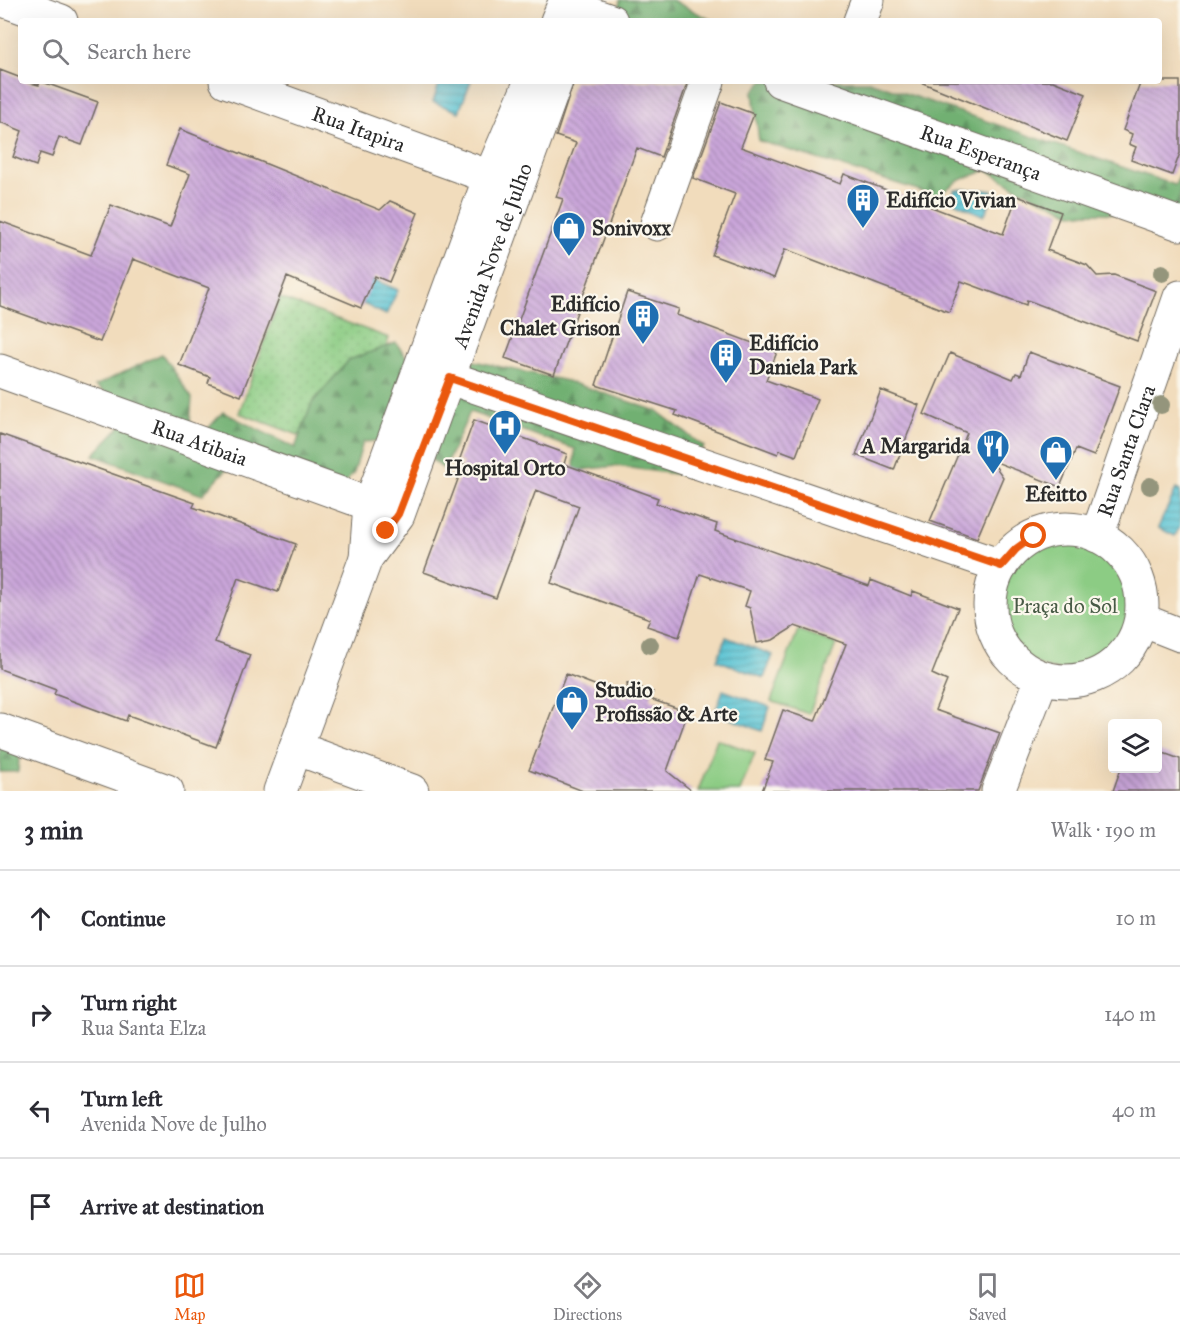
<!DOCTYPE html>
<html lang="en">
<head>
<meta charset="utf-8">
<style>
  :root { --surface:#fff; --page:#f7f7f7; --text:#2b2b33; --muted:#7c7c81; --line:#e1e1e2; --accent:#ea580c }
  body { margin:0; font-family:"IM FELL Great Primer",serif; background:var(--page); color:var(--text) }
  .controls { position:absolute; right:18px; bottom:18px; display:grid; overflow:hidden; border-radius:6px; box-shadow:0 6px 24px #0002 }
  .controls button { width:54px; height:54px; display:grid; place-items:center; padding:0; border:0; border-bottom:2px solid var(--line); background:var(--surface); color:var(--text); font:30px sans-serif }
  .stop { position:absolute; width:18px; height:18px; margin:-14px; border:4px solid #ea580c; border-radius:50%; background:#fff }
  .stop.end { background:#ea580c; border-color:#fff; box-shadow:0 2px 6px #0008 }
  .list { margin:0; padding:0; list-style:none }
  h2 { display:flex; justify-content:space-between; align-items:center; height:78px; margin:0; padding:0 24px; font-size:26px }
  h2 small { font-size:20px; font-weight:400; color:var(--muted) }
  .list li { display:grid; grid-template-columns:39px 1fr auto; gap:18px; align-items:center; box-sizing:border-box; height:96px; padding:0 24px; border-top:2px solid var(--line) }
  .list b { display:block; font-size:22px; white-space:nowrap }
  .list p { margin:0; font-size:20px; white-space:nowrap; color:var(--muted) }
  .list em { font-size:20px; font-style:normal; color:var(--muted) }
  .icon { flex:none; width:33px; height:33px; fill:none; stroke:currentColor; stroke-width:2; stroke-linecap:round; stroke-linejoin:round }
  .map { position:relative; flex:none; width:1180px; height:791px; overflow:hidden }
  .search { position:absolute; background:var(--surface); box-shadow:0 6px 24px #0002; left:18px; right:18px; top:18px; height:66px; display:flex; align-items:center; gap:15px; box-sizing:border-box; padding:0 21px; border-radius:6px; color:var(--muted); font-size:22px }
  .sheet { height:462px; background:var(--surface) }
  nav { display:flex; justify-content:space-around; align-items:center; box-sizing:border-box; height:84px; border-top:2px solid var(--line); background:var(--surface); font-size:16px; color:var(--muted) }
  nav a { display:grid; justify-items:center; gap:3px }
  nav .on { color:var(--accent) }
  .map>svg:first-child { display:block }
</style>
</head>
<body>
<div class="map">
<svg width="1180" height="791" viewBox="0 0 1180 791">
  <defs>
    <pattern id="grass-dots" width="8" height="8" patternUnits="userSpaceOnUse" patternTransform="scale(1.5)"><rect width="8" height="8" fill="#8ccc84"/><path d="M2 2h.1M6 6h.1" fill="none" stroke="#79af72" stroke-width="1.8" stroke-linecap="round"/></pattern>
    <pattern id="forest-firs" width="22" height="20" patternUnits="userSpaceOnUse" patternTransform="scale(1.5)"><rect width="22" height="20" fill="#71b072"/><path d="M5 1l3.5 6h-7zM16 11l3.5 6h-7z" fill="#5d8f5e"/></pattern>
    <pattern id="water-rules" width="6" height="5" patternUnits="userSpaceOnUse" patternTransform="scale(1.5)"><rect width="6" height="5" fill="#57c2d3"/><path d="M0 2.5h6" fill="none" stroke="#489eab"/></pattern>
    <pattern id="building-back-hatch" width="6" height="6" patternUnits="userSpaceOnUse" patternTransform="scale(1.5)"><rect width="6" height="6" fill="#caa6da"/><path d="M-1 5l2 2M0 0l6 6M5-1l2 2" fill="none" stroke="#a487b1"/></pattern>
  </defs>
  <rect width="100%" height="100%" fill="#fbf7ec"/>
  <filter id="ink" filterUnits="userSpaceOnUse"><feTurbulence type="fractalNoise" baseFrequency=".0167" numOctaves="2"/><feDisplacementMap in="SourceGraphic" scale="12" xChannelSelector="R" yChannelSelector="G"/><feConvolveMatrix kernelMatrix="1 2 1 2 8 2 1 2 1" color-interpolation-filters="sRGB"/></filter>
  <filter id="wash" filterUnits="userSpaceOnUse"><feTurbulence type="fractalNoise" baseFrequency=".008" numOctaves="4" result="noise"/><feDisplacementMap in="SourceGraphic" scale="24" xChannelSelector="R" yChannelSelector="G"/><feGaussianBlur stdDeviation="1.35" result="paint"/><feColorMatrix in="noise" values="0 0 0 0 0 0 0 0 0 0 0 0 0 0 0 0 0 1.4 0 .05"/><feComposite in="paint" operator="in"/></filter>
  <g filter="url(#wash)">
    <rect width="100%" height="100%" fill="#f1dcbc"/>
    <path fill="url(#grass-dots)" stroke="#5c7c58" stroke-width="1.5" d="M 280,298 L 389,338 L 347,453 L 239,413 Z"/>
    <path fill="url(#forest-firs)" stroke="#4e6e4e" stroke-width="1.5" d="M 620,0 L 672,0 L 713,21 L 617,21 Z
      M 763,81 L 869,81 L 1175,185 L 1180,174 L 1180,214 L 1072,213 L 1017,188 L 987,170 L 958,181 L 937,196 L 759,141 L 753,92 Z
      M 396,343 L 430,389 L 474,361 L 567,381 L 657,411 L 704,447 L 682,475 L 616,466 L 574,471 L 575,449 L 470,412 L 444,469 L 404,439 L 363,442 L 354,473 L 330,500 L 295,496 L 229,467 L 202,495 L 93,455 L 135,411 L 95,386 L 162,354 L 192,398 L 188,451 L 223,412 L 295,448 L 312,403 L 349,360 Z
      M 0,715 L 22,723 L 18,772 L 0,772 Z"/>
    <path fill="#8ccc84" stroke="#5c7c58" stroke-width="1.5" d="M1001 606a64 64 0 1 1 128 0a64 64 0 1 1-128 0Z
      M 798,630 L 836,644 L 809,714 L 771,701 Z
      M 717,739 L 755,753 L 740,791 L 698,791 Z"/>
    <path fill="url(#water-rules)" stroke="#41767f" stroke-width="1.5" d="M 440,81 L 471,81 L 459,112 L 433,102 Z
      M 954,189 L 992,190 L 991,201 L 984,216 L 954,202 Z
      M 372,279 L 398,290 L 386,315 L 361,303 Z
      M 1176,489 L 1180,491 L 1180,525 L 1175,536 L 1158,528 Z
      M 726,637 L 773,655 L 764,678 L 717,660 Z
      M 723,690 L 770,707 L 762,731 L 715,713 Z"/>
    <g id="blocks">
      <path fill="url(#building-back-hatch)" d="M 0,70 L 21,78 L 21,81 L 39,85 L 40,81 L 98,102 L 82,145 L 59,137 L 52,157 L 40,153 L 36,166 L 13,157 L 22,131 L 0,122 Z
        M 574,81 L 688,81 L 661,157 L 637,148 L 554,375 L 505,358 L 563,199 L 556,197 L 576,143 L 556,136 Z
        M 918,81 L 1053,81 L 1086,94 L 1067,141 Z
        M 1141,81 L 1180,81 L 1180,153 L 1172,175 L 1131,160 L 1136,147 L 1129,144 L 1132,134 L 1123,130 Z
        M 721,102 L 754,114 L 741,147 L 840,184 L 844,174 L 1003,234 L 1017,196 L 1061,212 L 1047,250 L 1087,265 L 1097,276 L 1114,275 L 1156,291 L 1137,341 L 1027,300 L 1026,305 L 961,281 L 949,312 L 785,249 L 774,278 L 712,255 L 735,194 L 693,178 Z
        M 180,129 L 380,210 L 390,201 L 418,213 L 389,282 L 375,276 L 361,308 L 287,277 L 241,396 L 208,383 L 210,377 L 179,365 L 209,288 L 133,259 L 100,342 L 0,306 L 0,221 L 91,255 L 111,205 L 170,227 L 190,174 L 166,165 Z
        M 627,292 L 679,309 L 677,315 L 777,352 L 766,380 L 818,399 L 796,456 L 780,450 L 778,454 L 757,446 L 675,415 L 677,411 L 596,385 Z
        M 1029,352 L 1120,386 L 1094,456 L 1076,449 L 1060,487 L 991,460 L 1003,477 L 977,538 L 930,521 L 967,433 L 924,414 L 950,353 L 1013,379 L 1016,373 L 1021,375 Z
        M 881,390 L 919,405 L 894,470 L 856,455 Z
        M 474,420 L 567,454 L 564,464 L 658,498 L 656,503 L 717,524 L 715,531 L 869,586 L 871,580 L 911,596 L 913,591 L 958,608 L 932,674 L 947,681 L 935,710 L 1000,733 L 978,791 L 762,791 L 773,762 L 765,760 L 783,710 L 815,721 L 846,644 L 795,626 L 773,640 L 757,643 L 750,608 L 745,606 L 750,591 L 700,574 L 679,637 L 647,626 L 650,619 L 551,583 L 579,506 L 536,490 L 496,598 L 424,572 L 464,463 L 459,461 Z
        M 0,434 L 195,503 L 193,507 L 296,544 L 278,592 L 238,578 L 215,642 L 250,655 L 216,747 L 128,715 L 126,721 L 54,694 L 56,690 L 0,669 Z
        M 566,674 L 628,698 L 627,683 L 653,692 L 650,699 L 688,712 L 667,771 L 692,791 L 583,791 L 529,770 Z
        M 1158,751 L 1180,759 L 1180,791 L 1113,791 L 1121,768 L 1158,768 Z"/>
    </g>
  </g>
  <g filter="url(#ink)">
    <use href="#blocks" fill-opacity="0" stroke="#70695e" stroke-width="1.5"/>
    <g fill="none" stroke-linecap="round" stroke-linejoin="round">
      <defs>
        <g id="minor">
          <path d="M 3,0 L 61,21"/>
          <path d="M 564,5 L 611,21"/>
          <path d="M 860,21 L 868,0"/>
          <path id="s1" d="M 226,81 L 490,177"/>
          <path id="s2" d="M 780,81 L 1180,224"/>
          <path d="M 657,224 L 708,81"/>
          <path id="s3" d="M 0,371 L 397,514"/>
          <path d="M 450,378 L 1001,566"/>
          <circle cx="1066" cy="605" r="76"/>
          <path id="s4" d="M 1097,536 L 1180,297"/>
          <path d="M 1142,620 L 1180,635"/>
          <path d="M 0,730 L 167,791"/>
          <path d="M 296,748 L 412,791"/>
          <path d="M 998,791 L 1042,678"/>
        </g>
        <g id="major">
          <path d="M 557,21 L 566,0"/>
          <path d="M 366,558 L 370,505 L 490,177 L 531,81"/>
          <path id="s5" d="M 280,791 L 366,558 L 398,515 L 556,81"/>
        </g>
      </defs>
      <use href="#minor" stroke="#70695e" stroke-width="35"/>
      <use href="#major" stroke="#70695e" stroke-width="35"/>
      <use href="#minor" stroke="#fff" stroke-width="33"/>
      <use href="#major" stroke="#fff" stroke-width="33"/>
    </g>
    <g fill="#94957b">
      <circle cx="1162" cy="273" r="9"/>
      <circle cx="1161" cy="405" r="9"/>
      <circle cx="1150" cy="486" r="9"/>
      <circle cx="650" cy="645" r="9"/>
    </g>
  </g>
  <g fill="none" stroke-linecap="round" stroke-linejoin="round" filter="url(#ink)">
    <path stroke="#ea580c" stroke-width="8" d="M 386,531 L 398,514 L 450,378 L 1001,566 L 1016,549 L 1034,536"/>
  </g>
  <defs>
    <symbol id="building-pin" viewBox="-11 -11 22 30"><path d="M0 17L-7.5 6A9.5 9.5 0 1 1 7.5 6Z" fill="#1f6fb2" stroke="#fbf7ec"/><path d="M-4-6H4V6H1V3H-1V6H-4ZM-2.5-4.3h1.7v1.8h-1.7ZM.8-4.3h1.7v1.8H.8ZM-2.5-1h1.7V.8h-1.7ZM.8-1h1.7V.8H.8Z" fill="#fff"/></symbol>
    <symbol id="shop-pin" viewBox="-11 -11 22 30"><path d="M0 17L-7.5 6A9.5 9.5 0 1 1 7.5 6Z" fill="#1f6fb2" stroke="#fbf7ec"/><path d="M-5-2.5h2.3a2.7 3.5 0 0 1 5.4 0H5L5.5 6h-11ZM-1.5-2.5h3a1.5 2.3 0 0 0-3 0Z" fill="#fff"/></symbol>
    <symbol id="hospital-pin" viewBox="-11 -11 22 30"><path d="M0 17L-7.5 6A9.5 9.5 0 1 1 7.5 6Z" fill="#1f6fb2" stroke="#fbf7ec"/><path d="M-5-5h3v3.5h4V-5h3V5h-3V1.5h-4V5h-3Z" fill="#fff"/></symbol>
    <symbol id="restaurant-pin" viewBox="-11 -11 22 30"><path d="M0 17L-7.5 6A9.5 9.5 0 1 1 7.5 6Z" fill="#1f6fb2" stroke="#fbf7ec"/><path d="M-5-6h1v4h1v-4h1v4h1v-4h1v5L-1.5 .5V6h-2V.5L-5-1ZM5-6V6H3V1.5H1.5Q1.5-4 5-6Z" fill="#fff"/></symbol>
  </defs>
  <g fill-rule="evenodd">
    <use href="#building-pin" x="844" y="181" width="38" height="52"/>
    <use href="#shop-pin" x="550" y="209" width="38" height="52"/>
    <use href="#building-pin" x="624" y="297" width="38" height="52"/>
    <use href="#building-pin" x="707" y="336" width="38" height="52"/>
    <use href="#hospital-pin" x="486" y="407" width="38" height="52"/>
    <use href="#restaurant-pin" x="974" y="427" width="38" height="52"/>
    <use href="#shop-pin" x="1037" y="433" width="38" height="52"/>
    <use href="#shop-pin" x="553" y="683" width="38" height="52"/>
  </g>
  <g text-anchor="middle" stroke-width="4.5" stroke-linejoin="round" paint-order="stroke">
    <g font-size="21" fill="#2b2b2b" stroke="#fbf7ec">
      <text dy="7" stroke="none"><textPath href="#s1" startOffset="141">Rua Itapira</textPath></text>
      <text dy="7" stroke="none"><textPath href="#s2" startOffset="213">Rua Esperança</textPath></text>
      <text dy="7" stroke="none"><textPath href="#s5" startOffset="578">Avenida Nove de Julho</textPath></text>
      <text dy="7" stroke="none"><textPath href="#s3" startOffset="212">Rua Atibaia</textPath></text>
      <text dy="7" stroke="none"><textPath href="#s4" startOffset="90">Rua Santa Clara</textPath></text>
    </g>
    <g font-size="21" font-weight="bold" fill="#2b2b2b" stroke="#fbf7ec" text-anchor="start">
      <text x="886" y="207">Edifício Vivian</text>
      <text x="592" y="235">Sonivoxx</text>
      <text x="620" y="311" text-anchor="end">Edifício<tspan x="620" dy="24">Chalet Grison</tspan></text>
      <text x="749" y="350">Edifício<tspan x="749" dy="24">Daniela Park</tspan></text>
      <text x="970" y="453" text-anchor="end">A Margarida</text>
      <text x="505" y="475" text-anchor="middle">Hospital Orto</text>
      <text x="1056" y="501" text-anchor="middle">Efeitto</text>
      <text x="595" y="697">Studio<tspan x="595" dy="24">Profissão &amp; Arte</tspan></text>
    </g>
    <g font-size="21" fill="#485b46" stroke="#fbf7ec">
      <text x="1065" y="613">Praça do Sol</text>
    </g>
  </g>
</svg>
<div class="controls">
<button><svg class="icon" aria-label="layers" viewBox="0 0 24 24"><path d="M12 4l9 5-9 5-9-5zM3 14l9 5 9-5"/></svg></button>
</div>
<div class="stop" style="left:1034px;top:536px"></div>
<div class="stop end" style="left:386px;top:531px"></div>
<div class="search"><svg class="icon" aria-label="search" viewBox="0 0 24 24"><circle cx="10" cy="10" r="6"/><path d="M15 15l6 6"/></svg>Search here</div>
</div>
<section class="sheet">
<h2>3 min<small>Walk · 190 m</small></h2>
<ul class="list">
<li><svg class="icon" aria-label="ahead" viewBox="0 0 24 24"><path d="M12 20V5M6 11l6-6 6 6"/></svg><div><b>Continue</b></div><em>10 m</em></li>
<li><svg class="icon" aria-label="right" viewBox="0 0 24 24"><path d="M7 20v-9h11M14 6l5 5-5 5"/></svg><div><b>Turn right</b><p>Rua Santa Elza</p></div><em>140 m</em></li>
<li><svg class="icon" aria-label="left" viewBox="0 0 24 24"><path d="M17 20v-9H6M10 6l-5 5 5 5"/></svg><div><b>Turn left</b><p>Avenida Nove de Julho</p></div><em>40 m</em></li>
<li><svg class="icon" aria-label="arrive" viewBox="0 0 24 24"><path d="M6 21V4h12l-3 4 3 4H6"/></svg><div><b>Arrive at destination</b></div></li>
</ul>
</section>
<nav>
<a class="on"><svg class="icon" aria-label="map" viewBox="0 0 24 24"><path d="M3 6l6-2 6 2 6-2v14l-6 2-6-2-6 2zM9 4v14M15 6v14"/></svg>Map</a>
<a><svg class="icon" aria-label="directions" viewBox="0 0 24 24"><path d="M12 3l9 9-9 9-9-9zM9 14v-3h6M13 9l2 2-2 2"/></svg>Directions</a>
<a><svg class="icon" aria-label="saved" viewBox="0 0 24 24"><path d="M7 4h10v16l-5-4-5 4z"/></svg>Saved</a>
</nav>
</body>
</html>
